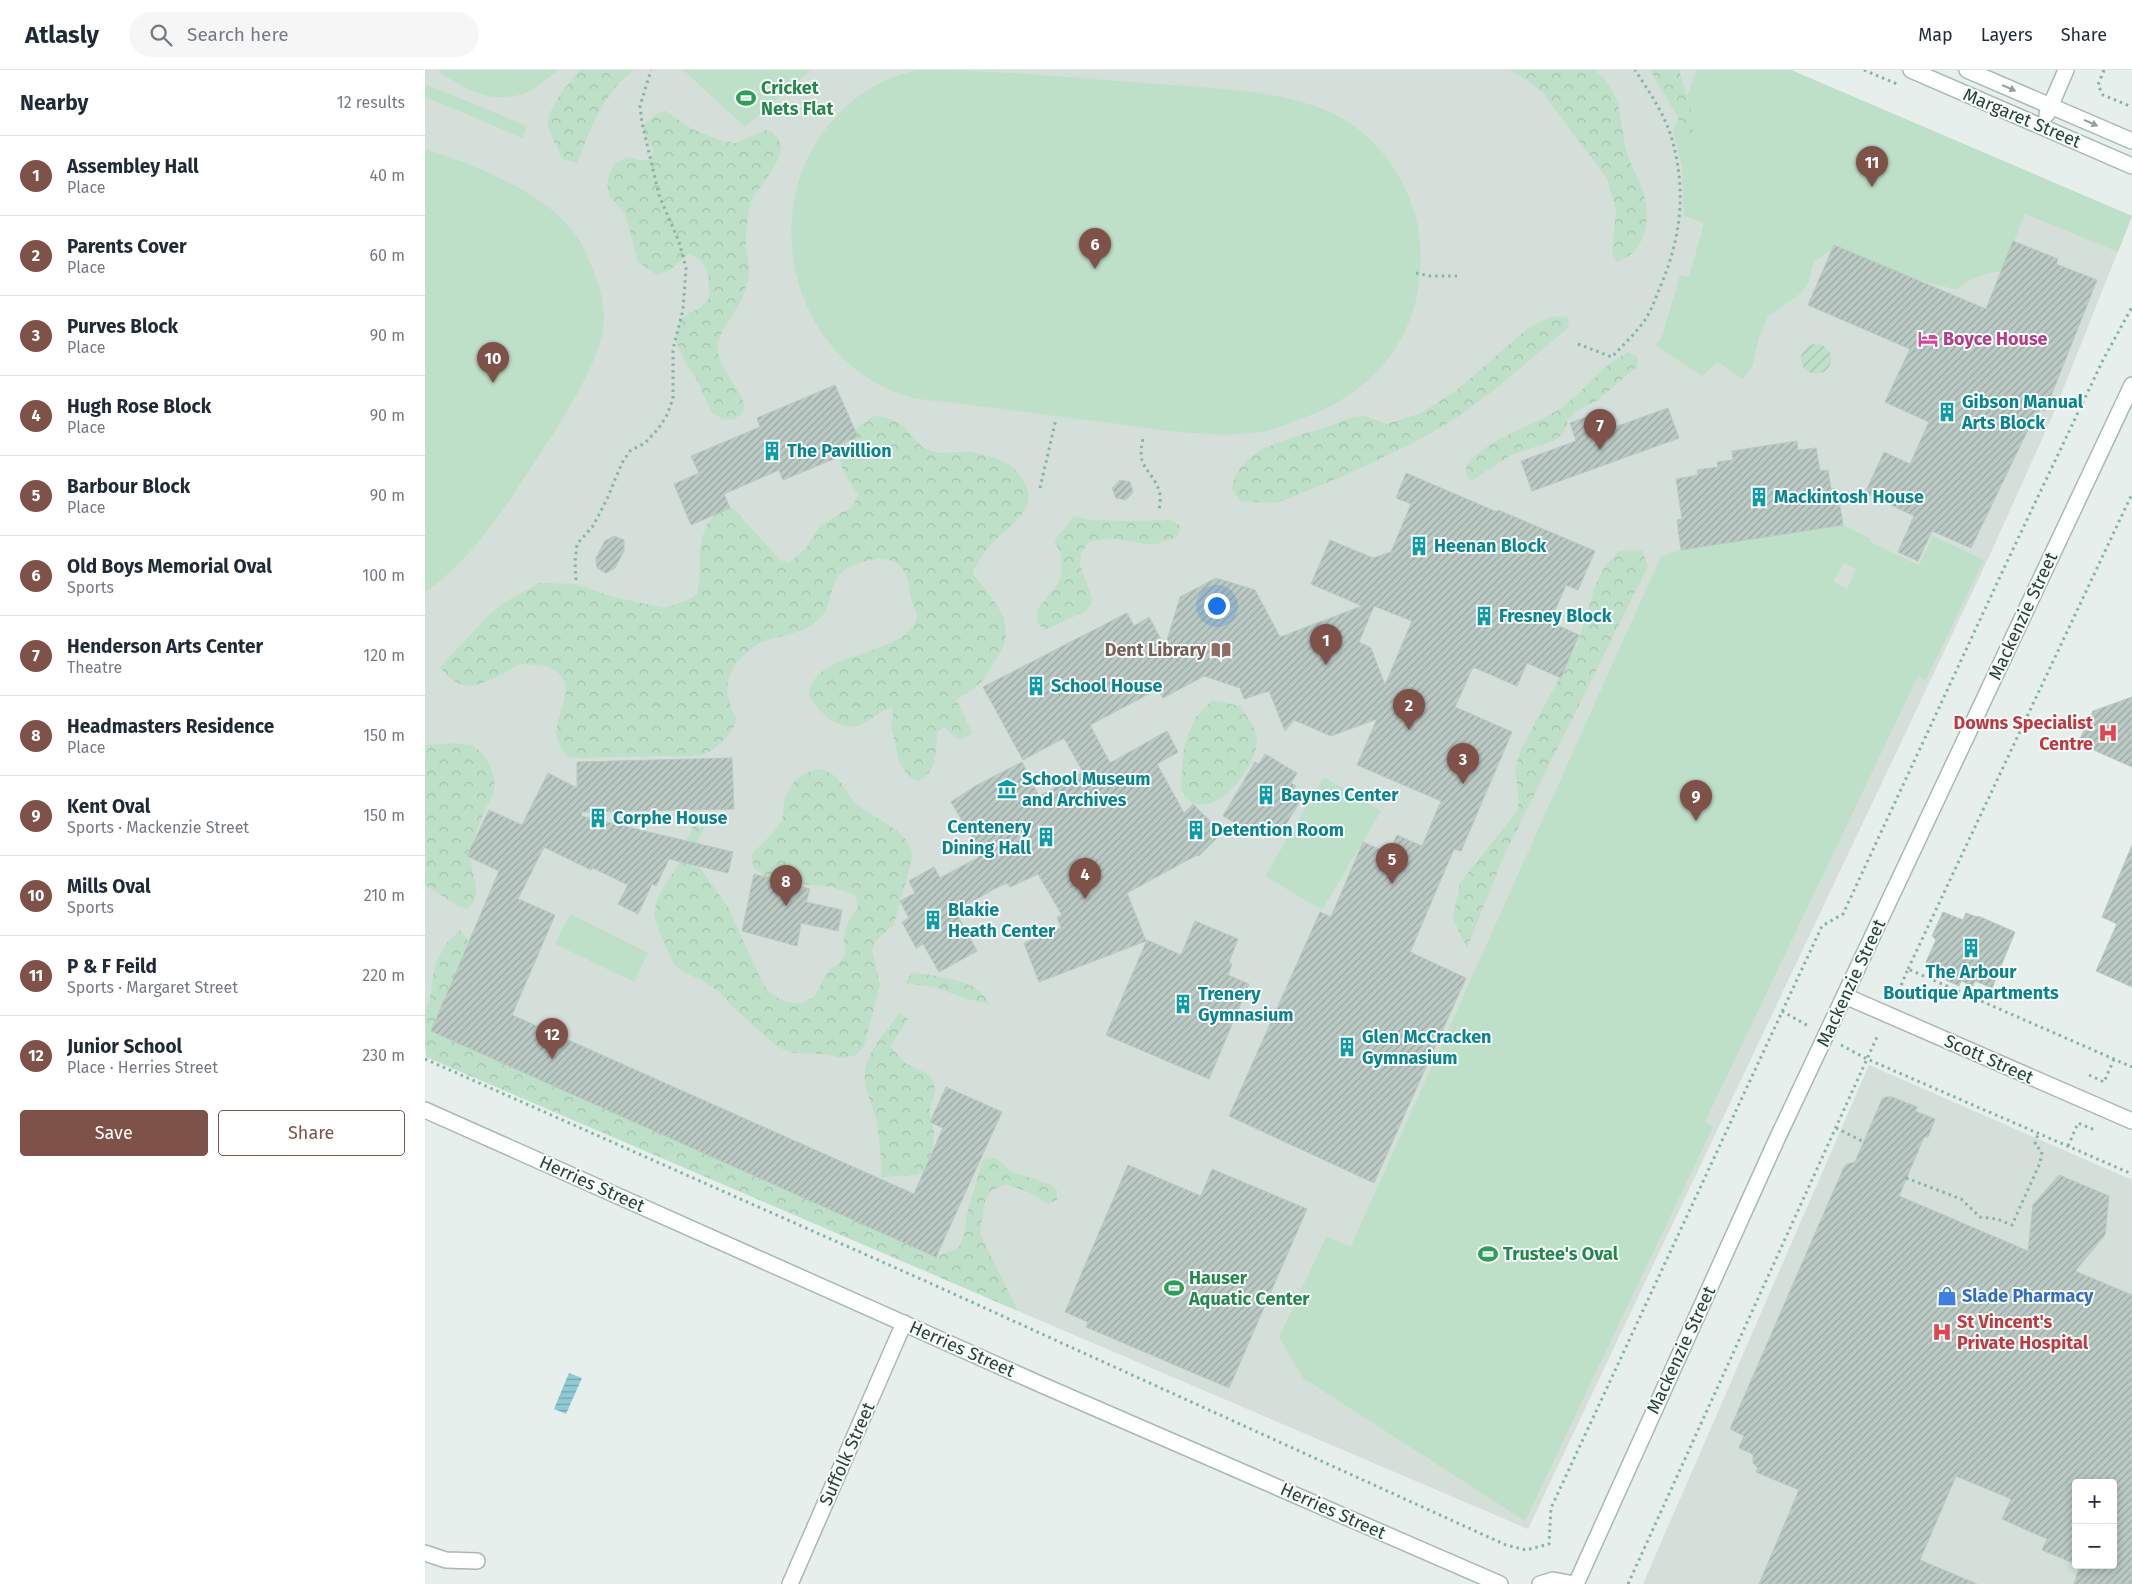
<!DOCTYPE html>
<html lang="en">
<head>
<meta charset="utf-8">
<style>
  :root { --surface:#fff; --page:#f6f6f7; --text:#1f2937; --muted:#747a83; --line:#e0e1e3; --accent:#7f5249 }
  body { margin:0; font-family:"Fira Sans",sans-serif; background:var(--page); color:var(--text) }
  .controls { position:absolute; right:15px; bottom:15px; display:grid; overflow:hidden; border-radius:5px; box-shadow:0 2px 8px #0003 }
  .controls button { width:45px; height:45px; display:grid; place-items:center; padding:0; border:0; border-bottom:1px solid var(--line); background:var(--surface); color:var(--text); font:25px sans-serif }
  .you { position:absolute; left:791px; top:535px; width:18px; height:18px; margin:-12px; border:4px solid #fff; border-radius:50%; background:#1a73e8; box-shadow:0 0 0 8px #1a73e833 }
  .badge { display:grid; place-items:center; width:32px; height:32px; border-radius:50%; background:var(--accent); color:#fff; font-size:16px; font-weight:700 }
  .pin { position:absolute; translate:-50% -41px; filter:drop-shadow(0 1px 2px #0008) }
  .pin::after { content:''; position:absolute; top:26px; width:18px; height:15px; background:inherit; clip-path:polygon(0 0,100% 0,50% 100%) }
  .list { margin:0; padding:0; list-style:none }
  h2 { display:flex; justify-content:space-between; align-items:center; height:65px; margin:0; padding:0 20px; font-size:21px }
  h2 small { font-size:16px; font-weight:400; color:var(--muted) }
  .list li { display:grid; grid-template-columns:32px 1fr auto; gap:15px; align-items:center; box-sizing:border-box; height:80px; padding:0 20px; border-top:1px solid var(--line) }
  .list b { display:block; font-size:19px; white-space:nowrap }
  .list p { margin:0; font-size:16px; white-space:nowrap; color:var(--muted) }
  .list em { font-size:16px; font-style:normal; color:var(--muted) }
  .actions { display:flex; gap:10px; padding:15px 20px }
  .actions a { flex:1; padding:11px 0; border:1px solid var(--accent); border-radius:5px; text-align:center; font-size:18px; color:var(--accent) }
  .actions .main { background:var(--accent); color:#fff }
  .icon { flex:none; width:28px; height:28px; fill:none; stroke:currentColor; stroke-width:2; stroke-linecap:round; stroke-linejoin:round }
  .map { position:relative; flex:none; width:1707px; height:1514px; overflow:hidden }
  header { display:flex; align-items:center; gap:30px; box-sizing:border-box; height:70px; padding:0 25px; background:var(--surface); border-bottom:1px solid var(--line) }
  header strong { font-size:24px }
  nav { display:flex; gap:28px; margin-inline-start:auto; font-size:18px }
  .search { width:350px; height:45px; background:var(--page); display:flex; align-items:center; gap:12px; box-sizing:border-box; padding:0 18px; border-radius:28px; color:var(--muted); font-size:19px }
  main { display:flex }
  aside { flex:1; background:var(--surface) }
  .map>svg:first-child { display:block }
</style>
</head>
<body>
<header>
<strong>Atlasly</strong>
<div class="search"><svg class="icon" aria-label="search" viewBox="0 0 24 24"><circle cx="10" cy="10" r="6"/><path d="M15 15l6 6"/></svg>Search here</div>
<nav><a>Map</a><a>Layers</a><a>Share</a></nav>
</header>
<main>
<aside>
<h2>Nearby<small>12 results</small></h2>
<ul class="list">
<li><span class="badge">1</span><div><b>Assembley Hall</b><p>Place</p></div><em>40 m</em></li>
<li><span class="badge">2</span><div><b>Parents Cover</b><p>Place</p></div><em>60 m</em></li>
<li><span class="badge">3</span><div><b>Purves Block</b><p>Place</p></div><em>90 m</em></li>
<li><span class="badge">4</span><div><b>Hugh Rose Block</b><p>Place</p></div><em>90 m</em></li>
<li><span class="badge">5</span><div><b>Barbour Block</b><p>Place</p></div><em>90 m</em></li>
<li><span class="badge">6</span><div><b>Old Boys Memorial Oval</b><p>Sports</p></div><em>100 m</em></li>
<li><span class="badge">7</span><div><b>Henderson Arts Center</b><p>Theatre</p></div><em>120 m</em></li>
<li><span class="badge">8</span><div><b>Headmasters Residence</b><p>Place</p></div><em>150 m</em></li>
<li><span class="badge">9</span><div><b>Kent Oval</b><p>Sports · Mackenzie Street</p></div><em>150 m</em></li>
<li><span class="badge">10</span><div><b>Mills Oval</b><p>Sports</p></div><em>210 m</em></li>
<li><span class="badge">11</span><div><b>P &amp; F Feild</b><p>Sports · Margaret Street</p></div><em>220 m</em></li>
<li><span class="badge">12</span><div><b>Junior School</b><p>Place · Herries Street</p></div><em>230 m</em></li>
</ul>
<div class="actions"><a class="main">Save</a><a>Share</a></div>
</aside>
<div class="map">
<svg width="1707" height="1514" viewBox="0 0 1707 1514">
  <defs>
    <pattern id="forest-crowns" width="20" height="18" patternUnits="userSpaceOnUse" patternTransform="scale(1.25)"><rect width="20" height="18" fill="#bfe0c8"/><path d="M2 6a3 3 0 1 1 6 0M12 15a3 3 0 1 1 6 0" fill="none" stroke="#a4c1ad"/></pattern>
    <pattern id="garden-furrows" width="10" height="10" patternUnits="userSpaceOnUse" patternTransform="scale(1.25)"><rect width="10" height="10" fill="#bfe0c8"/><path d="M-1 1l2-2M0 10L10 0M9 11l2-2" fill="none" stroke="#a4c1ad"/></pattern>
    <pattern id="water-rules" width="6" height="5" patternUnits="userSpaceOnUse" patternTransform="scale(1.25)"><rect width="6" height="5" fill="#8ec9d4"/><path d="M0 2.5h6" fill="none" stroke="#74a5ad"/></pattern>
    <pattern id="building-hatch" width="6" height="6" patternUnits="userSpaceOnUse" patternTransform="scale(1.25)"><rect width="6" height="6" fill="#bbcac4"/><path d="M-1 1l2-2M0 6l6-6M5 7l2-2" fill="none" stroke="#98a6a0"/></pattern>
  </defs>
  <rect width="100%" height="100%" fill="#e6efeb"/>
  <path fill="#d4dfda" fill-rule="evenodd" d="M 0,0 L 1366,0 L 1707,146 L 1627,347 L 1563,489 L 1103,1459 L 593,1241 L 0,981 Z
    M 1444,995 L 1707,1110 L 1707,1514 L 1218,1514 ZM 1651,1413 L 1688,1413 L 1688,1495 L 1651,1495 Z"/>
  <path fill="#bfe0c8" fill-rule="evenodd" d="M 12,0 L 134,0 C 123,7 110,20 98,24 C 64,34 39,19 12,0 Z
    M 258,0 L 386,0 L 320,57 Z
    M 495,0 C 570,0 644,7 718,13 C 779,18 867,18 920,50 C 957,72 985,115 993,157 C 999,195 995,235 976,269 C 952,312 913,337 867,352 C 857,356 846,361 835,362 C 782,370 716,356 662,350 C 621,345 580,339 539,334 C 520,331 499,331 481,326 C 386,296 343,186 379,96 C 399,48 443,8 495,0 Z
    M 1272,0 L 1366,0 L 1707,146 L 1693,182 L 1600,144 L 1577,201 C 1558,203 1546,208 1531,220 L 1432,193 L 1411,181 L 1403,182 L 1389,192 L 1383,214 L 1375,224 L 1343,246 L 1334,267 L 1327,297 L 1317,309 L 1293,292 L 1277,306 L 1230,275 L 1237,267 L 1255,205 L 1264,207 L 1279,153 L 1259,146 L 1257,97 L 1248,61 Z
    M 0,14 L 102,56 L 98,68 L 0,27 Z
    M 0,79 C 50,95 129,125 156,173 C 160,180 163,189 167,197 C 175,216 181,238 178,259 C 174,294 130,363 109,393 C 78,440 47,490 0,522 Z
    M 1418,455 L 1446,469 L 1445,472 L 1494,495 L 1508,466 L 1559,490 L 1501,610 L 1493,606 L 1280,1052 L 1288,1057 L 1100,1451 L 878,1308 L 854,1267 L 901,1167 L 926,1176 L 1236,486 L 1256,480 ZM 1418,493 L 1431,499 L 1422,519 L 1409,512 Z
    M 899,707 L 956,741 L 897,840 L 840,806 Z
    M 145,844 L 223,883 L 209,912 L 130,874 Z"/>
  <path fill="url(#forest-crowns)" d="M 155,0 L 209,0 C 178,23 166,58 152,93 L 139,90 C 134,82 124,64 123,54 C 123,37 144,12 155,0 Z
    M 1085,0 L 1170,0 C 1200,26 1193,48 1202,83 C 1205,95 1213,106 1217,118 C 1227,146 1223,181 1192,192 L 1187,182 L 1191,141 L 1182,108 L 1118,23 L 1106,13 Z
    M 1225,0 L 1254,0 L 1271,58 L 1263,65 Z
    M 240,41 L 269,60 L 294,70 L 310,73 L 341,60 C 378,76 335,111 326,132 C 323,140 321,164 321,173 C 321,183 325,194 324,204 C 323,211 320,219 318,226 C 312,243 291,261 293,281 C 295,298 314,319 320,335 L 316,344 L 309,350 L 296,348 L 287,343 L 271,308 L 259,290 L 250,269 L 256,248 L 276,237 L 284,228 C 284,207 286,192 263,184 L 244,201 L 232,205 L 213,192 L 200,143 L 184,126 L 182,113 L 185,101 L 190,93 L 203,87 L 214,90 L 224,90 L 229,80 L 221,68 L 218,56 L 230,45 Z
    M 1133,246 L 1144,248 L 1143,258 L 1068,321 L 1030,349 L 992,371 L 921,405 L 860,430 L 847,433 L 816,431 L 807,420 C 811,378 866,369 898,358 C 908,355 918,351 928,347 L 940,346 L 962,354 L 996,343 L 1032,320 L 1102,259 L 1123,248 Z
    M 1204,282 L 1213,287 L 1213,296 L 1173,330 L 1151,341 L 1143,350 L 1139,362 L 1131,370 L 1086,385 L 1046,411 L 1042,407 L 1041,396 C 1063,367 1106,358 1136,338 C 1160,321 1177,294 1204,282 Z
    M 449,346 C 487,347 482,375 509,382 C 522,385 537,379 551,383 C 576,390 587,390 600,414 C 614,438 583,458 568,472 C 559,481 552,492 548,504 C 571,533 596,557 569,592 C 565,597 563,604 559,609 C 553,617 539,624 531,630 L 548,664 L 535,670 L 527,665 L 520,657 L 512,662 C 511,682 513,701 493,711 L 483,706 L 474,692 L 466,656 L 468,646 L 467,637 C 455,641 449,648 439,653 C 417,665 393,643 384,625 C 389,581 463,589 488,556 C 496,546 489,539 486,528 C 484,520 484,510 480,503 C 467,480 441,490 423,498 C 407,505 407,527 401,540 C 399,545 393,550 388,554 C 369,568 340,565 323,581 C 306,597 298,611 305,634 C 306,639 310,643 311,648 C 312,660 288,683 277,685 C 264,687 249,686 236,686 C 206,687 175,687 145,688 C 109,657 160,626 132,602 C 126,597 121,596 114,596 C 109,595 104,594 99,594 C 93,594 86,599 81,602 C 55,616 36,626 15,597 L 64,545 L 77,534 L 114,513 L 151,514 L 185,526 L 239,538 L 263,530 L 272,524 C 278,503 271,478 281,457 C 284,450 291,444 296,438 L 308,438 L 355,490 L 364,493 L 381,478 L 395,456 L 417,442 L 426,439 L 433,425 C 428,416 421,407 417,398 C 407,375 433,357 449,346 Z
    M 649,446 L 665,450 L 701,451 L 746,450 L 757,457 L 751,468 L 728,475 L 685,468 L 664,472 L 656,483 L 655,495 L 668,530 L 661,541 L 620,560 L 612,553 L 612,540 L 633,513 L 637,502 L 636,484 L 629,471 Z
    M 1217,480 L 1223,496 L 1077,790 L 1042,878 L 1028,848 L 1035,813 L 1093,740 L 1093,720 L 1090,700 L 1095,681 L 1152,575 L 1171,514 L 1180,496 L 1194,481 Z
    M 787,630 L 815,636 C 822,647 831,657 832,670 C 832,695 795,747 766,732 C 763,730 759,724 756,720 L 759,678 L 764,662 L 770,648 Z
    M 29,673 C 34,674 40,674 45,675 C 60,680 72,705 69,720 C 68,726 64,732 61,738 C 55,752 49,766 46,781 C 42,803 62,820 43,839 L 33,836 L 0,815 L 0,675 Z
    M 391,699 C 418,702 417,721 433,735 C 452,751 482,758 488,785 L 469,854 L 451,871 L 447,880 L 455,915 L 439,976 L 431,985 L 418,988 L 397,984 L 370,983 L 359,980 L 349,974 L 312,941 L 296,923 L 276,910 L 260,903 L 249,894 L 240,875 L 229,845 L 232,830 L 239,816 L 254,794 L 262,768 L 268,757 L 280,756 L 270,777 L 271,788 L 276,799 L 303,837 L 338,914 C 348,928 368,940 385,929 C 394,924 396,911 402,903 C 407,897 418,892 420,883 C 421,879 418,873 419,868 C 420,855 426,847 433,837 L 430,825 L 407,817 L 348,811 L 339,807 L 328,797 L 327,785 C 335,773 348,766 355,753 C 359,748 358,741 359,734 C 363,714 373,706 391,699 Z
    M 35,860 L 43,871 L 6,961 L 511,1187 L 534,1177 C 539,1167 541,1158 541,1147 L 558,1089 L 570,1088 L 578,1093 L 585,1101 L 624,1114 L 632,1120 L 632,1130 L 623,1134 L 603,1122 L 580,1114 L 566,1121 L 560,1131 L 555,1164 L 593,1241 L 1,987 L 0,940 L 4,932 L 10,894 L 21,874 Z
    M 487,902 C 511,907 554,908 564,934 L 542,929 L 509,917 L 480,913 Z
    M 474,943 L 483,949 L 465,976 L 481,994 L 501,1003 L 509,1011 L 510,1023 L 504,1042 L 509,1062 L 508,1078 L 500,1101 L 492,1105 L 457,1107 C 456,1087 455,1066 450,1046 C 445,1026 433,1008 444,987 C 451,972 465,957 474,943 Z"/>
  <path fill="url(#garden-furrows)" d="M1376 289a15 15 0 1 1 30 0a15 15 0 1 1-30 0Z"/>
  <path fill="url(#water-rules)" d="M 144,1303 L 157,1308 L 141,1344 L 129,1339 Z"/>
  <path fill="url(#building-hatch)" stroke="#b8c9c2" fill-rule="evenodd" d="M 1588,171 L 1633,189 L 1631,194 L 1672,210 L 1620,341 L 1615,339 L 1613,344 L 1611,343 L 1546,478 L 1507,461 L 1493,491 L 1473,482 L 1489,446 L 1440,423 L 1459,382 L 1485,394 L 1504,352 L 1460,332 L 1485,279 L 1383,235 L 1409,175 L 1561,239 Z
    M 410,315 L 433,367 L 411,376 L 416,386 L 358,410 L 354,400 L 299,424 L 305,438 L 266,455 L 249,414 L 274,403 L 266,386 L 335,357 L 332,348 Z
    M 1243,338 L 1254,368 L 1107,421 L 1096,391 L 1151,371 L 1145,353 L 1180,340 L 1187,358 Z
    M 1372,371 L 1373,380 L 1391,378 L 1395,401 L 1403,400 L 1406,419 L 1412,418 L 1418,455 L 1256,480 L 1252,450 L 1257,449 L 1251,409 L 1273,405 L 1272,400 L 1293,397 L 1292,392 L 1308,390 L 1307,381 Z
    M 981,403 L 1072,442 L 1073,440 L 1170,481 L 1153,520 L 1141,515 L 1125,552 L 1154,565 L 1136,608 L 1102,593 L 1092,616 L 1048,597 L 1030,637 L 1087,662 L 1036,781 L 1029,779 L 985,882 L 1041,908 L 949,1113 L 804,1046 L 895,842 L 906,847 L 938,772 L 964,783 L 972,765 L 997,776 L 1016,731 L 932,695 L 952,649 L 906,666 L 869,650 L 860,661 L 844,621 L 819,629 L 815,618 L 779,606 L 738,628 L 733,619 L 665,655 L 685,693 L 742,661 L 753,682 L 732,694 L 759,743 L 768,734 L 797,763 L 774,786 L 772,785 L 702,823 L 721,871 L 614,912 L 599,873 L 636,858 L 632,847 L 637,845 L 613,804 L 585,817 L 582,813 L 571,818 L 530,841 L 552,881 L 514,902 L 498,874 L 491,878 L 477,852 L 484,848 L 475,831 L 490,823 L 484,811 L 509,797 L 515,808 L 554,787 L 547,775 L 551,773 L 526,732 L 552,715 L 597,692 L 614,726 L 658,702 L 639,668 L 598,690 L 558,617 L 702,543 L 709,556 L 724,547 L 740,577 L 755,527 L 791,508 L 830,520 L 855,567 L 937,536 L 886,514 L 905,470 L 948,488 L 966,482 L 986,434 L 971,428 ZM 949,536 L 987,551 L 960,615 L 946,578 L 934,572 Z
    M 695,410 L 705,412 L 708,422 L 701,430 L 691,428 L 687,418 Z
    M 189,466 L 199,470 L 199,481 L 190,498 L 181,503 L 172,498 L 171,488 L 180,471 Z
    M 1707,627 L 1707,697 L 1653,673 L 1668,641 Z
    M 840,684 L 872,703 L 866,713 L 871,716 L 867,722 L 877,728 L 858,759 L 849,753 L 845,759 L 841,756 L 834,767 L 798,746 L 830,692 L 834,694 Z
    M 307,688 L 309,739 L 157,742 L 156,746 L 308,782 L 303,803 L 244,789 L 231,816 L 227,814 L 213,844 L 193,834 L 203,815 L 168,798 L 166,800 L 119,777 L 93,829 L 130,845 L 87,945 L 489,1124 L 518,1058 L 505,1052 L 521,1017 L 577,1042 L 511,1187 L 6,961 L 74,801 L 42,786 L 64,740 L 97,755 L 123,703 L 152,718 L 152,692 Z
    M 1707,775 L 1707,917 L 1671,901 L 1692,854 L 1677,847 Z
    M 329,804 L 385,819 L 381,832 L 417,840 L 413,861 L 376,853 L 372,876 L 317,861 Z
    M 1518,842 L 1538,850 L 1541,843 L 1552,847 L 1553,846 L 1590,862 L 1567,918 L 1550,911 L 1548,916 L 1536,911 L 1534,916 L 1514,907 L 1517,902 L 1514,900 L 1515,898 L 1501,892 L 1511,870 L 1507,866 Z
    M 770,851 L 813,869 L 804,892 L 807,894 L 803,905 L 824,914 L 784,1009 L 681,965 L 722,870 L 756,885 Z
    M 1461,1027 L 1467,1027 L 1492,1037 L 1490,1041 L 1510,1049 L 1503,1067 L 1499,1067 L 1474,1126 L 1603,1181 L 1608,1135 L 1634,1105 L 1684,1126 L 1680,1165 L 1650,1201 L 1707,1225 L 1707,1514 L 1649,1514 L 1655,1495 L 1688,1495 L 1688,1413 L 1651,1413 L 1651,1494 L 1617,1480 L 1622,1469 L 1577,1449 L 1586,1429 L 1531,1406 L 1495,1490 L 1552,1514 L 1334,1514 L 1374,1420 L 1331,1402 L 1333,1398 L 1328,1393 L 1328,1384 L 1314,1378 L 1319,1366 L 1305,1359 L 1419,1097 L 1422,1094 L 1430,1092 L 1457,1029 Z
    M 703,1095 L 776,1126 L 787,1099 L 882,1139 L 804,1318 L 661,1257 L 663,1252 L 640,1242 Z"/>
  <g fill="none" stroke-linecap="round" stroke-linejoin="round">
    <defs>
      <path id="street" d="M 1420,926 L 1707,1051
        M 0,1483 L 21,1490 L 52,1491
        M 365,1514 L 479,1253"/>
      <path id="secondary" d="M 1486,0 L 1707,96
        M 1542,0 L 1707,71
        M 1622,44 L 1641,0
        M 0,1040 L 617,1315 L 1075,1514
        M 1115,1514 L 1128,1510 L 1149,1514
        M 1151,1514 L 1351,1071 L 1707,315"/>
    </defs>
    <use href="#street" stroke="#a8b8b2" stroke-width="18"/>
    <use href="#secondary" stroke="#a4bbb3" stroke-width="18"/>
    <path stroke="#86b3a5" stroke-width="3" stroke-dasharray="2.5 4" stroke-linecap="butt" d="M 1439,0 L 1472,14
      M 1679,0 L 1673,15 L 1678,25 L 1707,37
      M 991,203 L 1005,206 L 1032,206
      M 1153,274 L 1187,287 C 1198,275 1211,263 1220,250 C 1227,239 1231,227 1236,215 C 1257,165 1262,116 1245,63 C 1237,40 1223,20 1210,0
      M 718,369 C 711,398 725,397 734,420 C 736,426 735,434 734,440
      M 615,418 L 631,349
      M 151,510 L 150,492 L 152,474 L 168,456 L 182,429 L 197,393 L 205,381 L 220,373 L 233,359 L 241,347 L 248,329 L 248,279 L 258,240 L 261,198 L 254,172 L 234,125 L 217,53 L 215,36 L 226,0
      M 1483,899 L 1707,424
      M 1471,927 L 1483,899 L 1707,997
      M 1357,941 L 1385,957
      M 1416,975 L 1442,989 L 1707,1104
      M 0,989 L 507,1214 L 1081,1475 L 1101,1480 L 1124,1474 L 1126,1438 L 1397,856 L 1418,844 L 1580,496 L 1678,290 L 1707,237
      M 1664,1005 L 1679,1012 L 1689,989
      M 1411,1058 L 1439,1072
      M 1643,1076 L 1653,1053 L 1670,1060
      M 1481,1108 L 1536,1129 L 1555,1147 L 1572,1149 L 1587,1155 L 1615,1093 L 1617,1082 L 1610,1074 L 1613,1064
      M 1203,1514 L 1452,967"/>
    <use href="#street" stroke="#fff" stroke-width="15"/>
    <use href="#secondary" stroke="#fff" stroke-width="15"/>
  </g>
  <defs><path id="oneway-solid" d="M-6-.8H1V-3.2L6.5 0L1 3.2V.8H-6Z" transform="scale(1.25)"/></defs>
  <g fill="#92a09c">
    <use href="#oneway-solid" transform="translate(1584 18) rotate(23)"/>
    <use href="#oneway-solid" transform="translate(1666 53) rotate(24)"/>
  </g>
  <defs>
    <symbol id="stadium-bare" viewBox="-9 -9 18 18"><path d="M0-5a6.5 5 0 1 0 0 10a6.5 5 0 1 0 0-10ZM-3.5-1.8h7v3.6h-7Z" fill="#2e9e5b" stroke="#f7fbf9" stroke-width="2.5" paint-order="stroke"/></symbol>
    <symbol id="hotel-bare" viewBox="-9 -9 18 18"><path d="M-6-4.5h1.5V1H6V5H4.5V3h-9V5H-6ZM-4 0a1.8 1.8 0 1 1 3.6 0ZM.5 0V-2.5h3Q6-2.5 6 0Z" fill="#d1479c" stroke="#f7fbf9" stroke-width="2.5" paint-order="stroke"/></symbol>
    <symbol id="building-bare" viewBox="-9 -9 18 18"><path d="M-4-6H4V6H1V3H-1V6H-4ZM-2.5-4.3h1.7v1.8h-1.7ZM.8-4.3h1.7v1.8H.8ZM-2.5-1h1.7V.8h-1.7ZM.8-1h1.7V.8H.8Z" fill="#0f9aa8" stroke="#f7fbf9" stroke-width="2.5" paint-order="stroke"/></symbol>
    <symbol id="library-bare" viewBox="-9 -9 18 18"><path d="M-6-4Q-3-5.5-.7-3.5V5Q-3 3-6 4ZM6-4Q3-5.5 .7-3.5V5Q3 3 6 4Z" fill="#8d6e63" stroke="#f7fbf9" stroke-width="2.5" paint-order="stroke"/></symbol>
    <symbol id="hospital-bare" viewBox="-9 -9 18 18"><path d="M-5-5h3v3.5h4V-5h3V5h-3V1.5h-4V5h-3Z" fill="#e0444e" stroke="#f7fbf9" stroke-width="2.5" paint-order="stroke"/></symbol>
    <symbol id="museum-bare" viewBox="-9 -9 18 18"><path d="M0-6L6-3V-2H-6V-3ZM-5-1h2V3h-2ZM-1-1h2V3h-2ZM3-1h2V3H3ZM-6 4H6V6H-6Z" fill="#0f9aa8" stroke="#f7fbf9" stroke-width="2.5" paint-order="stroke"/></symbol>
    <symbol id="shop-bare" viewBox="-9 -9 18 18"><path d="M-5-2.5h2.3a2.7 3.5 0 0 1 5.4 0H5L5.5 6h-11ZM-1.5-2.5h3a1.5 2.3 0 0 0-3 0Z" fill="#3f7fe0" stroke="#f7fbf9" stroke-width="2.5" paint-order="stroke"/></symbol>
  </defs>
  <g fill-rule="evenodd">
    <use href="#stadium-bare" x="307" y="14" width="28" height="28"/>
    <use href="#hotel-bare" x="1489" y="255" width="28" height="28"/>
    <use href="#building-bare" x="1508" y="328" width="28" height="28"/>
    <use href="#building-bare" x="333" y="367" width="28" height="28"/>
    <use href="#building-bare" x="1320" y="413" width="28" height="28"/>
    <use href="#building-bare" x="980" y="462" width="28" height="28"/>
    <use href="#building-bare" x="1045" y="532" width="28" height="28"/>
    <use href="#library-bare" x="782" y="566" width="28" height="28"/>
    <use href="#building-bare" x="597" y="602" width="28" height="28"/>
    <use href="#hospital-bare" x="1669" y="649" width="28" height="28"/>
    <use href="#museum-bare" x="568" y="705" width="28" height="28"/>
    <use href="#building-bare" x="827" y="711" width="28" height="28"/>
    <use href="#building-bare" x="159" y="734" width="28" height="28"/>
    <use href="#building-bare" x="757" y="746" width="28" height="28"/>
    <use href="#building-bare" x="607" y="753" width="28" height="28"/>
    <use href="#building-bare" x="494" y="836" width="28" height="28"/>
    <use href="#building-bare" x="1532" y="864" width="28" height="28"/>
    <use href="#building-bare" x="744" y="920" width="28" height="28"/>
    <use href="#building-bare" x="908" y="963" width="28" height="28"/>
    <use href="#stadium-bare" x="1049" y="1170" width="28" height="28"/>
    <use href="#stadium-bare" x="735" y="1204" width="28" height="28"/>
    <use href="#shop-bare" x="1508" y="1212" width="28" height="28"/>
    <use href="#hospital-bare" x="1503" y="1248" width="28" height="28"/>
  </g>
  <g text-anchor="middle" stroke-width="4" stroke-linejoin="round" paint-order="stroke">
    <g font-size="18" font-weight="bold" fill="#27864d" stroke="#f7fbf9" text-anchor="start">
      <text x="336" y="24">Cricket<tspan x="336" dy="21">Nets Flat</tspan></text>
      <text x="1078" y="1190">Trustee's Oval</text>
      <text x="764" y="1214">Hauser<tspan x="764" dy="21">Aquatic Center</tspan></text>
    </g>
    <g font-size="18" fill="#24423a" stroke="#f7fbf9">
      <text transform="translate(1597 48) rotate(23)" y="6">Margaret Street</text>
      <text transform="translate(1598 546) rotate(-65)" y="6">Mackenzie Street</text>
      <text transform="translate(1426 913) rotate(-65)" y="6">Mackenzie Street</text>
      <text transform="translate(1564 989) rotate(24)" y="6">Scott Street</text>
      <text transform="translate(167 1114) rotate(24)" y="6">Herries Street</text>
      <text transform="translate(537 1279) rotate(24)" y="6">Herries Street</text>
      <text transform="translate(1256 1280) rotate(-65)" y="6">Mackenzie Street</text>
      <text transform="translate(422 1384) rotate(-66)" y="6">Suffolk Street</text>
      <text transform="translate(908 1441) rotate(24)" y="6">Herries Street</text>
    </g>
    <g font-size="18" font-weight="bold" fill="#b23c85" stroke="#f7fbf9" text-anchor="start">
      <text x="1518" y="275">Boyce House</text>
    </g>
    <g font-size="18" font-weight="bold" fill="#0d838f" stroke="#f7fbf9" text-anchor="start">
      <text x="1537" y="338">Gibson Manual<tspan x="1537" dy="21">Arts Block</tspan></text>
      <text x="362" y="387">The Pavillion</text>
      <text x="1349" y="433">Mackintosh House</text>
      <text x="1009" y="482">Heenan Block</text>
      <text x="1074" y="552">Fresney Block</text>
      <text x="626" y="622">School House</text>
      <text x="597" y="715">School Museum<tspan x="597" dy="21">and Archives</tspan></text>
      <text x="856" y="731">Baynes Center</text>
      <text x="188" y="754">Corphe House</text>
      <text x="606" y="763" text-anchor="end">Centenery<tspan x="606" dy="21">Dining Hall</tspan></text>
      <text x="786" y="766">Detention Room</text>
      <text x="523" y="846">Blakie<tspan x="523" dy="21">Heath Center</tspan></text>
      <text x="1546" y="908" text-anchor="middle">The Arbour<tspan x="1546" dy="21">Boutique Apartments</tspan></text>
      <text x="773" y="930">Trenery<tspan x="773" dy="21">Gymnasium</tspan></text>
      <text x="937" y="973">Glen McCracken<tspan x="937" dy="21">Gymnasium</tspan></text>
    </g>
    <g font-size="18" font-weight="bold" fill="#785e54" stroke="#f7fbf9" text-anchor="end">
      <text x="781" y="586">Dent Library</text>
    </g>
    <g font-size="18" font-weight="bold" fill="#be3a42" stroke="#f7fbf9" text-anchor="end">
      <text x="1668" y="659">Downs Specialist<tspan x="1668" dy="21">Centre</tspan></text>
      <text x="1532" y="1258" text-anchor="start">St Vincent's<tspan x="1532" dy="21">Private Hospital</tspan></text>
    </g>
    <g font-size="18" font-weight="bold" fill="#366cbe" stroke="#f7fbf9" text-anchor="start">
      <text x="1537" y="1232">Slade Pharmacy</text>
    </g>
  </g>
</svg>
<div class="controls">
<button>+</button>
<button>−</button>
</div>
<div class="you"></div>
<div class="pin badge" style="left:901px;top:595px">1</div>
<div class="pin badge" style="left:984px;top:660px">2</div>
<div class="pin badge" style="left:1038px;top:714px">3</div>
<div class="pin badge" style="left:660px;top:829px">4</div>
<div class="pin badge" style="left:967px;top:814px">5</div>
<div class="pin badge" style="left:670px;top:199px">6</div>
<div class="pin badge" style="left:1175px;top:380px">7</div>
<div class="pin badge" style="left:361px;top:836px">8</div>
<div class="pin badge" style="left:1271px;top:751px">9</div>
<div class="pin badge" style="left:68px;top:313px">10</div>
<div class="pin badge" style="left:1447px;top:117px">11</div>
<div class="pin badge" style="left:127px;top:989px">12</div>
</div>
</main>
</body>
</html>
